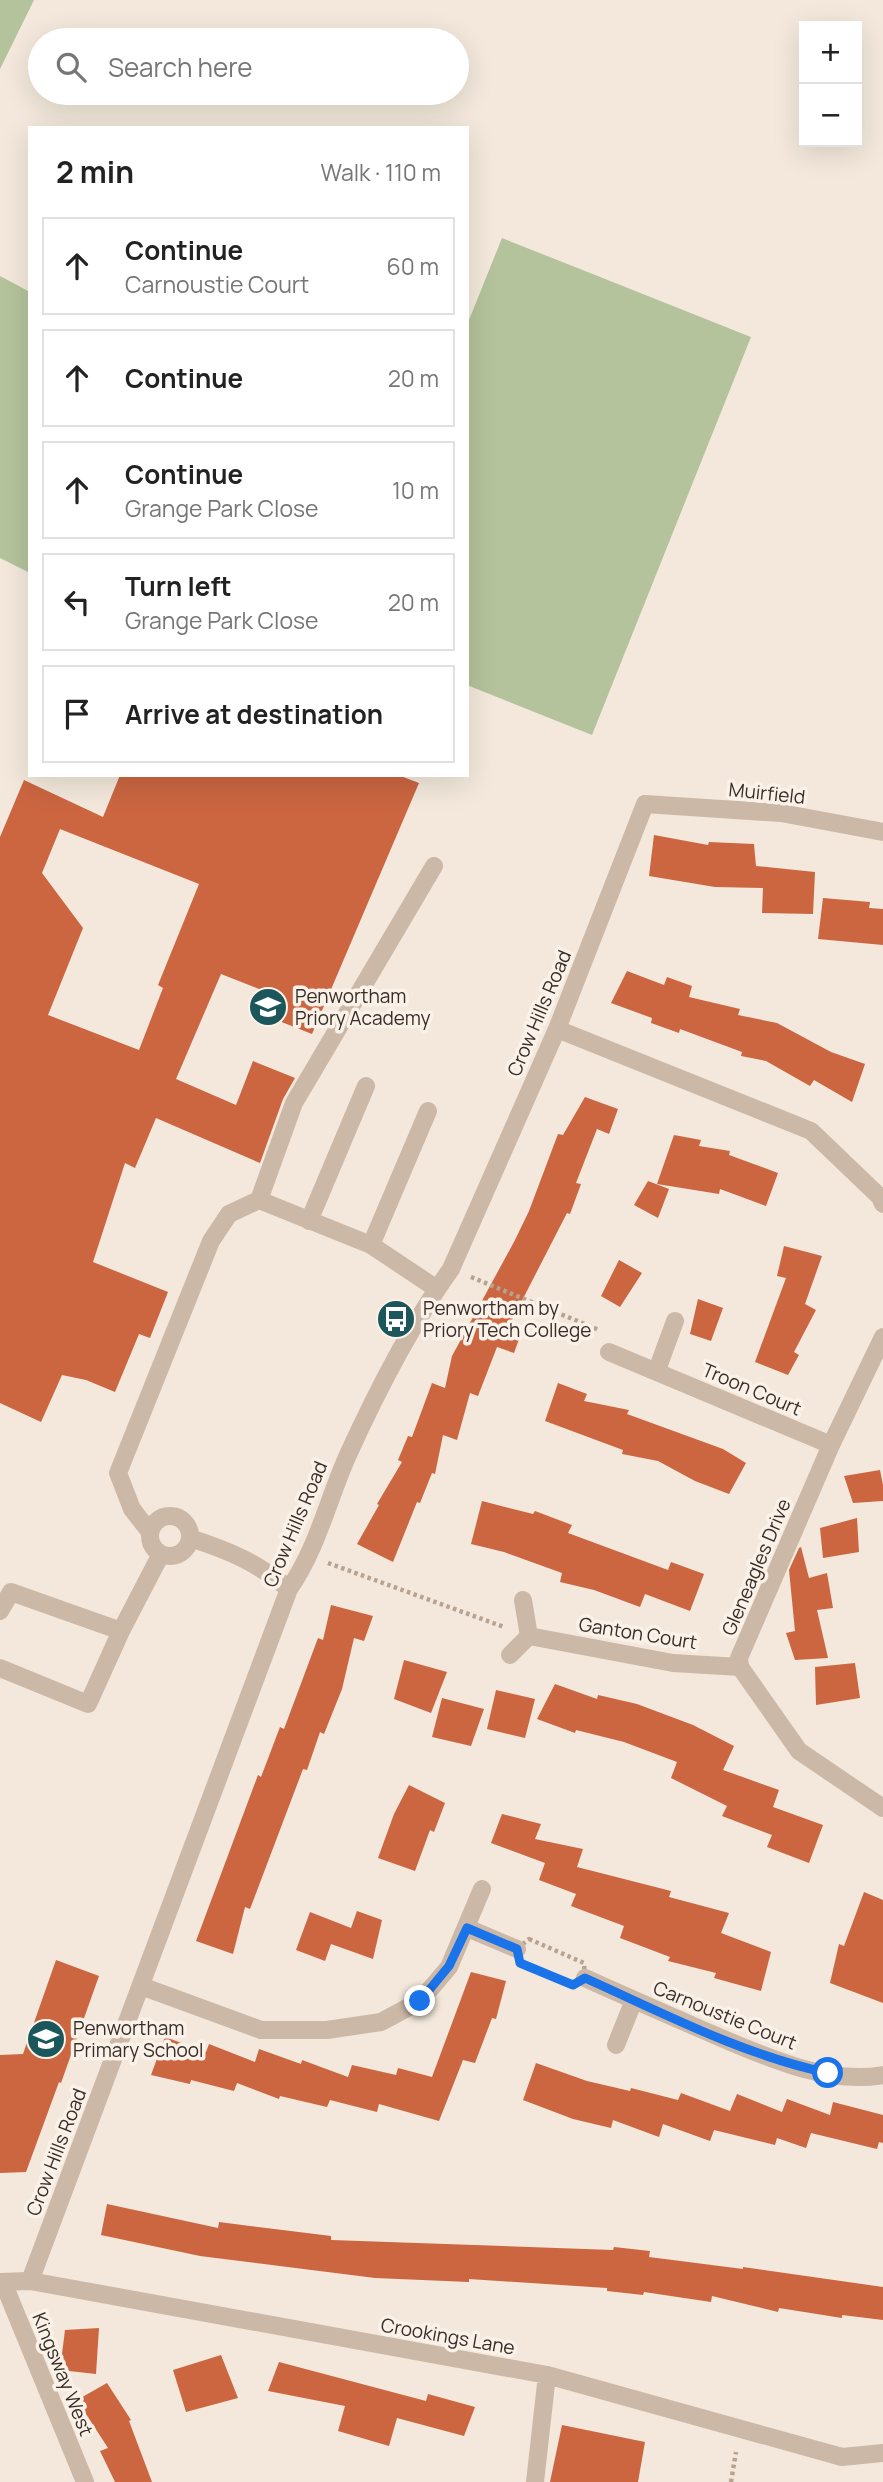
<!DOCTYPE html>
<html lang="en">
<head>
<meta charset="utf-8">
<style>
  :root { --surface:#fff; --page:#f2f2f2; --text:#222; --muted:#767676; --line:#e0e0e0 }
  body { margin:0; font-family:Manrope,sans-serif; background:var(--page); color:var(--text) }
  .controls { position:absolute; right:21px; top:21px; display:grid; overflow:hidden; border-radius:0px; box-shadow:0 7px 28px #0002 }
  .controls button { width:63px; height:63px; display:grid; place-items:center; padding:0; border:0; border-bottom:2px solid var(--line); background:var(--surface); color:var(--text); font:35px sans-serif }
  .stop { position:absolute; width:21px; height:21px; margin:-16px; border:5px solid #1a73e8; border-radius:50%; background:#fff }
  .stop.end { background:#1a73e8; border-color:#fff; box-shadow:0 2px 7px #0008 }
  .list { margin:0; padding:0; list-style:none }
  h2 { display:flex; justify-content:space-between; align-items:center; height:91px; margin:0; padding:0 28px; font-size:30px }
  h2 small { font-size:23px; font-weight:400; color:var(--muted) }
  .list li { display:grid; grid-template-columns:46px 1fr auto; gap:21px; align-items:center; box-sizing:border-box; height:98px; margin:0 14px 14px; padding:0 14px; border:2px solid var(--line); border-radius:0px }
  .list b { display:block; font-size:26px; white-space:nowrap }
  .list p { margin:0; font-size:23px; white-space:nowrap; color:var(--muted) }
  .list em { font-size:23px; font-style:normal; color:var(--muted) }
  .icon { flex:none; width:38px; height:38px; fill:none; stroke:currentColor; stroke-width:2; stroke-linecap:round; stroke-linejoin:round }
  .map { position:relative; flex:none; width:883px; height:2482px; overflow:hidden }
  .search { position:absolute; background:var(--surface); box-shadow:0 7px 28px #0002; left:28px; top:28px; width:441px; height:77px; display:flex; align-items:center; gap:18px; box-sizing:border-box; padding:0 24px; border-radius:38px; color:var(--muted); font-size:26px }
  .panel { position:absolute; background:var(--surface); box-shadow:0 7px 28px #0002; left:28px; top:126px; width:441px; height:651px; border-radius:0px }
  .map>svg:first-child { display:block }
</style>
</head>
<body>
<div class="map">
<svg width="883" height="2482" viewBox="0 0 883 2482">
  <rect width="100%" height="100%" fill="#f3e8db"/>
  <path fill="#b4c39b" d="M 0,0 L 34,0 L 0,69 Z
    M 502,238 L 751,337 L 592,735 L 467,685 L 467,325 Z
    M 0,276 L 30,292 L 30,573 L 0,558 Z"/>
  <path fill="#cb6641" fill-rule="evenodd" d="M 120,775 L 398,775 L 419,783 L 312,1034 L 274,1019 L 282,998 L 221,974 L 176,1079 L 236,1105 L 253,1061 L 295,1078 L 283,1099 L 260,1163 L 156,1118 L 135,1168 L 125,1163 L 93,1262 L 168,1292 L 150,1338 L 139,1334 L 115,1392 L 86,1380 L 62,1375 L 41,1422 L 0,1403 L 0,837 L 24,780 L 103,817 ZM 60,829 L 199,884 L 158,985 L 163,988 L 139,1050 L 48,1015 L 83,928 L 42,873 Z
    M 654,835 L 708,845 L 709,842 L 754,844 L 756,866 L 815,872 L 813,914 L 762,913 L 763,888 L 715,887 L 649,876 Z
    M 823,898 L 870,902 L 869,908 L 883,909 L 883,945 L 818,939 Z
    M 627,971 L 664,985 L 667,977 L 692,986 L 689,997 L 740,1009 L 738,1015 L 777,1023 L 831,1052 L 865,1064 L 852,1102 L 814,1080 L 810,1086 L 766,1061 L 741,1056 L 742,1052 L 680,1029 L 679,1033 L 651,1023 L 652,1018 L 611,1003 Z
    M 585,1097 L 618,1109 L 609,1134 L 597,1129 L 576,1183 L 581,1184 L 570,1214 L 567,1213 L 511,1322 L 523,1328 L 514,1353 L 497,1347 L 478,1396 L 470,1393 L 457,1440 L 443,1435 L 435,1474 L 432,1473 L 420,1503 L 417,1502 L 393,1562 L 357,1544 L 379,1505 L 377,1504 L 402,1462 L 398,1460 L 408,1436 L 412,1437 L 432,1383 L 445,1388 L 452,1356 L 515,1240 L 529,1211 L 558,1134 L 563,1135 Z
    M 674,1135 L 701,1140 L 699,1146 L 730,1151 L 729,1155 L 778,1173 L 766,1206 L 720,1189 L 719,1194 L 657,1184 Z
    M 648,1181 L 669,1189 L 658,1218 L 634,1205 Z
    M 784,1246 L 822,1256 L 805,1304 L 816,1310 L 794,1352 L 799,1355 L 788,1375 L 755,1362 L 786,1278 L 777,1276 Z
    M 619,1260 L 642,1273 L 620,1307 L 601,1296 Z
    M 698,1299 L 723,1308 L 711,1341 L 690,1334 Z
    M 558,1383 L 587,1394 L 584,1401 L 629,1410 L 627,1414 L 723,1449 L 746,1463 L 729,1494 L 695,1481 L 658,1461 L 622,1454 L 623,1450 L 545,1421 Z
    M 880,1470 L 883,1485 L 883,1501 L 853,1503 L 844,1476 Z
    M 482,1501 L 533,1514 L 535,1511 L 572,1525 L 568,1533 L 668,1570 L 671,1562 L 704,1574 L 690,1611 L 645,1594 L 640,1607 L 594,1590 L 560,1582 L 562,1573 L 504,1552 L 471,1544 Z
    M 857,1518 L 859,1552 L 823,1558 L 820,1528 Z
    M 801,1547 L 809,1578 L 827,1573 L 833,1608 L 817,1610 L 828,1658 L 795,1660 L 786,1633 L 795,1631 L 789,1570 L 799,1548 Z
    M 331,1605 L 373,1616 L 364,1641 L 354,1638 L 342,1689 L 324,1734 L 320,1732 L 307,1770 L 303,1769 L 250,1909 L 245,1907 L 233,1954 L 196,1941 L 258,1775 L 261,1777 L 280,1727 L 284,1729 L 318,1638 L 323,1640 Z
    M 404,1660 L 447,1672 L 431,1713 L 394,1699 Z
    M 855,1663 L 860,1698 L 816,1705 L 815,1667 Z
    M 555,1684 L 597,1699 L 598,1695 L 637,1704 L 693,1725 L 734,1746 L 723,1770 L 779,1790 L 773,1807 L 823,1825 L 809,1863 L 767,1847 L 772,1835 L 722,1816 L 727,1806 L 671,1778 L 677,1762 L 624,1742 L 576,1730 L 575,1733 L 537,1719 Z
    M 496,1690 L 535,1699 L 525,1738 L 487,1729 Z
    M 442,1698 L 484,1709 L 471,1746 L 432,1737 Z
    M 409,1785 L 445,1803 L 434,1832 L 430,1830 L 415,1871 L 378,1858 L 394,1814 Z
    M 502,1814 L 541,1824 L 535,1839 L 583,1849 L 577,1867 L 671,1891 L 669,1897 L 729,1913 L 721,1933 L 771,1952 L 761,1991 L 714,1978 L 716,1973 L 668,1961 L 670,1957 L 620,1938 L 624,1926 L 571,1906 L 576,1894 L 539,1880 L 545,1863 L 491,1843 Z
    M 864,1892 L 883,1900 L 883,2003 L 830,1983 L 839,1944 L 844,1946 Z
    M 357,1911 L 382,1920 L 373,1959 L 331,1944 L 325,1961 L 296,1950 L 310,1912 L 351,1928 Z
    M 56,1960 L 99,1976 L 61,2083 L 59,2082 L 26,2172 L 0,2173 L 0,2055 L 23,2054 Z
    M 471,1972 L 506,1981 L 496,2019 L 492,2018 L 475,2063 L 463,2060 L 439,2121 L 379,2104 L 377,2112 L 330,2100 L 327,2107 L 280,2096 L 279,2099 L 237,2083 L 234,2091 L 191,2080 L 190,2084 L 151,2075 L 165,2037 L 206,2052 L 209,2044 L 255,2062 L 259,2049 L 301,2064 L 302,2060 L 348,2077 L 352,2065 L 396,2075 L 398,2068 L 432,2077 Z
    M 536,2063 L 587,2081 L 630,2091 L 631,2088 L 678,2100 L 681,2093 L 730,2111 L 737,2094 L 782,2112 L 787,2099 L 830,2115 L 833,2102 L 883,2115 L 883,2143 L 879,2142 L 877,2149 L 811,2133 L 806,2148 L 777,2138 L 775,2145 L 714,2130 L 710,2141 L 663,2124 L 659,2137 L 613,2120 L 611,2128 L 573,2119 L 523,2100 Z
    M 107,2204 L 218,2228 L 219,2222 L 331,2236 L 331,2240 L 613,2250 L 614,2247 L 650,2251 L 649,2257 L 743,2269 L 743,2267 L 883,2287 L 883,2320 L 842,2315 L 842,2318 L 779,2308 L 778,2312 L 712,2296 L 711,2302 L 644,2292 L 643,2295 L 607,2291 L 607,2288 L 469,2279 L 469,2282 L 375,2278 L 200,2256 L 101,2235 Z
    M 99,2328 L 96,2374 L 60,2370 L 65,2330 Z
    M 221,2355 L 238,2398 L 186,2412 L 173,2370 Z
    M 279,2362 L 426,2401 L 428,2394 L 475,2407 L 464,2436 L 397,2418 L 389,2446 L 338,2431 L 345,2406 L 268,2391 Z
    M 107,2383 L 131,2420 L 129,2421 L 152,2482 L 115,2482 L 100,2451 L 108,2448 L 77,2400 Z
    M 562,2425 L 645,2442 L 638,2482 L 550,2482 Z"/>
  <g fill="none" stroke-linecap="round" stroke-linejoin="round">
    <path stroke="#b8a291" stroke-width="4.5" stroke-dasharray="3.5 3.5" stroke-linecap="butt" d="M 471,1277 L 599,1330
      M 328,1563 L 504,1627
      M 529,1939 L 584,1963 L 585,1978 L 573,1985 L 520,1963 L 517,1949 Z
      M 731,2482 L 736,2452"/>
    <path stroke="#ccb8a7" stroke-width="18" d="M 557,1029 L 811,1131 L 880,1197 L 883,1204
      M 259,1200 L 294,1103 L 434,866
      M 309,1221 L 366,1086
      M 371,1245 L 428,1111
      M 883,1337 L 831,1445 L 739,1658 L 740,1667 L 799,1751 L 883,1808
      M 609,1352 L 831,1445
      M 657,1370 L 675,1321
      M150 1536a20 20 0 1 1 40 0a20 20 0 1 1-40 0Z
      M 150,1532 L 132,1509 L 118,1473 L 211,1241 L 229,1214 L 259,1200 L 371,1245 L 437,1289
      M 190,1538 C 230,1551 256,1562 289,1589
      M 0,1611 L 11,1592 L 121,1631
      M 529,1636 L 673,1663 L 740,1667
      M 510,1655 L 529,1636 L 523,1600
      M 0,1668 L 88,1704 L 121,1631 L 161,1554
      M 467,1928 L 517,1949
      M 585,1978 C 622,1995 660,2011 698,2028 C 753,2051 822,2086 883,2075
      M 141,1986 L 261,2030 L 327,2030 L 381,2022 L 420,2001 L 449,1967 L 482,1889
      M 616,2045 L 634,2000
      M 30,2281 L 289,1589 C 317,1549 328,1500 347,1457 C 376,1393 410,1326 451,1269 L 557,1029 L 645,804 L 781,813 L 883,832
      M 0,2282 L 30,2281 L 547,2375 L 842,2457 L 883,2453
      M 3,2282 L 85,2482
      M 535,2482 L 547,2375"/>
  </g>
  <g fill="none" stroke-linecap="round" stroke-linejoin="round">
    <path stroke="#1a73e8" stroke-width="9" d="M 420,2001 L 449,1966 L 467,1928 L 517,1949 L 520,1963 L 573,1985 L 585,1978 C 663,2013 743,2055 828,2073"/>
  </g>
  <defs>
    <symbol id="school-disc" viewBox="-11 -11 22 22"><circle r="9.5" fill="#1b565b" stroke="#faf2e8"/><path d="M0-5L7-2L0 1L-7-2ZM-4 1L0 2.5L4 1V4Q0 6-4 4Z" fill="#fff"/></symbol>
    <symbol id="bus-disc" viewBox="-11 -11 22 22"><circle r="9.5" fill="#1b565b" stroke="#faf2e8"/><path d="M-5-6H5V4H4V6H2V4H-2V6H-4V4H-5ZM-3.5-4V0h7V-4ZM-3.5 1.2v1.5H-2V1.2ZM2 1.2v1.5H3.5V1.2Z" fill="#fff"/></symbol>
  </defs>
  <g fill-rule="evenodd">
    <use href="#school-disc" x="246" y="985" width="44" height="44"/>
    <use href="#bus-disc" x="374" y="1297" width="44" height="44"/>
    <use href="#school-disc" x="24" y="2017" width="44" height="44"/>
  </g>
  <g text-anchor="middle" stroke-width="7" stroke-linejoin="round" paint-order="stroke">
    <g font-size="19" fill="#382d28" stroke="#faf2e8">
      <text transform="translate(767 793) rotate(6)" y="7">Muirfield</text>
      <text transform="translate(539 1013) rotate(-67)" y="7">Crow Hills Road</text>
      <text transform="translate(752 1389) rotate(23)" y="7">Troon Court</text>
      <text transform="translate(295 1524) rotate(-67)" y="7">Crow Hills Road</text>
      <text transform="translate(756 1567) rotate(-67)" y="7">Gleneagles Drive</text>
      <text transform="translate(638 1633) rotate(9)" y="7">Ganton Court</text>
      <text transform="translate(725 2015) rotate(22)" y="7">Carnoustie Court</text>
      <text transform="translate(56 2152) rotate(-69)" y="7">Crow Hills Road</text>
      <text transform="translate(448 2336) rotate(10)" y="7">Crookings Lane</text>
      <text transform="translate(63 2374) rotate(68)" y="7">Kingsway West</text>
    </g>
    <g font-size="19" fill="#382d28" stroke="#faf2e8" text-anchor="start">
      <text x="295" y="1003">Penwortham<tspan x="295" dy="22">Priory Academy</tspan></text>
      <text x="423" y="1315">Penwortham by<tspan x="423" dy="22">Priory Tech College</tspan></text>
      <text x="73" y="2035">Penwortham<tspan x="73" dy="22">Primary School</tspan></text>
    </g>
  </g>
</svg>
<div class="controls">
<button>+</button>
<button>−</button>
</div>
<div class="stop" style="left:828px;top:2073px"></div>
<div class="stop end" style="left:420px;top:2001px"></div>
<div class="search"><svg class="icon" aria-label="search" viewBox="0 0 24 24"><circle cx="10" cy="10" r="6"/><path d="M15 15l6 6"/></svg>Search here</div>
<section class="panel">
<h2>2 min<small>Walk · 110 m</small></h2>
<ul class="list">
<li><svg class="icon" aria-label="ahead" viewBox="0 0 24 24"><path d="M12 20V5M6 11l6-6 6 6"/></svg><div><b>Continue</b><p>Carnoustie Court</p></div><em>60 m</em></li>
<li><svg class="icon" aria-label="ahead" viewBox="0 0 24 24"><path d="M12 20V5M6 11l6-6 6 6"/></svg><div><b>Continue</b></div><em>20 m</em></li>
<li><svg class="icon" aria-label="ahead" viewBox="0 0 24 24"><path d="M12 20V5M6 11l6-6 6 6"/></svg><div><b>Continue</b><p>Grange Park Close</p></div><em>10 m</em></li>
<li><svg class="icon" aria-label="left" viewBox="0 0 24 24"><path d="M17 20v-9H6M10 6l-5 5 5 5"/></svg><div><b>Turn left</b><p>Grange Park Close</p></div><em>20 m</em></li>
<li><svg class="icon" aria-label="arrive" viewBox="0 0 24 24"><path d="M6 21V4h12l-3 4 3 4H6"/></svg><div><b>Arrive at destination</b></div></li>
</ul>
</section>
</div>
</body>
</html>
